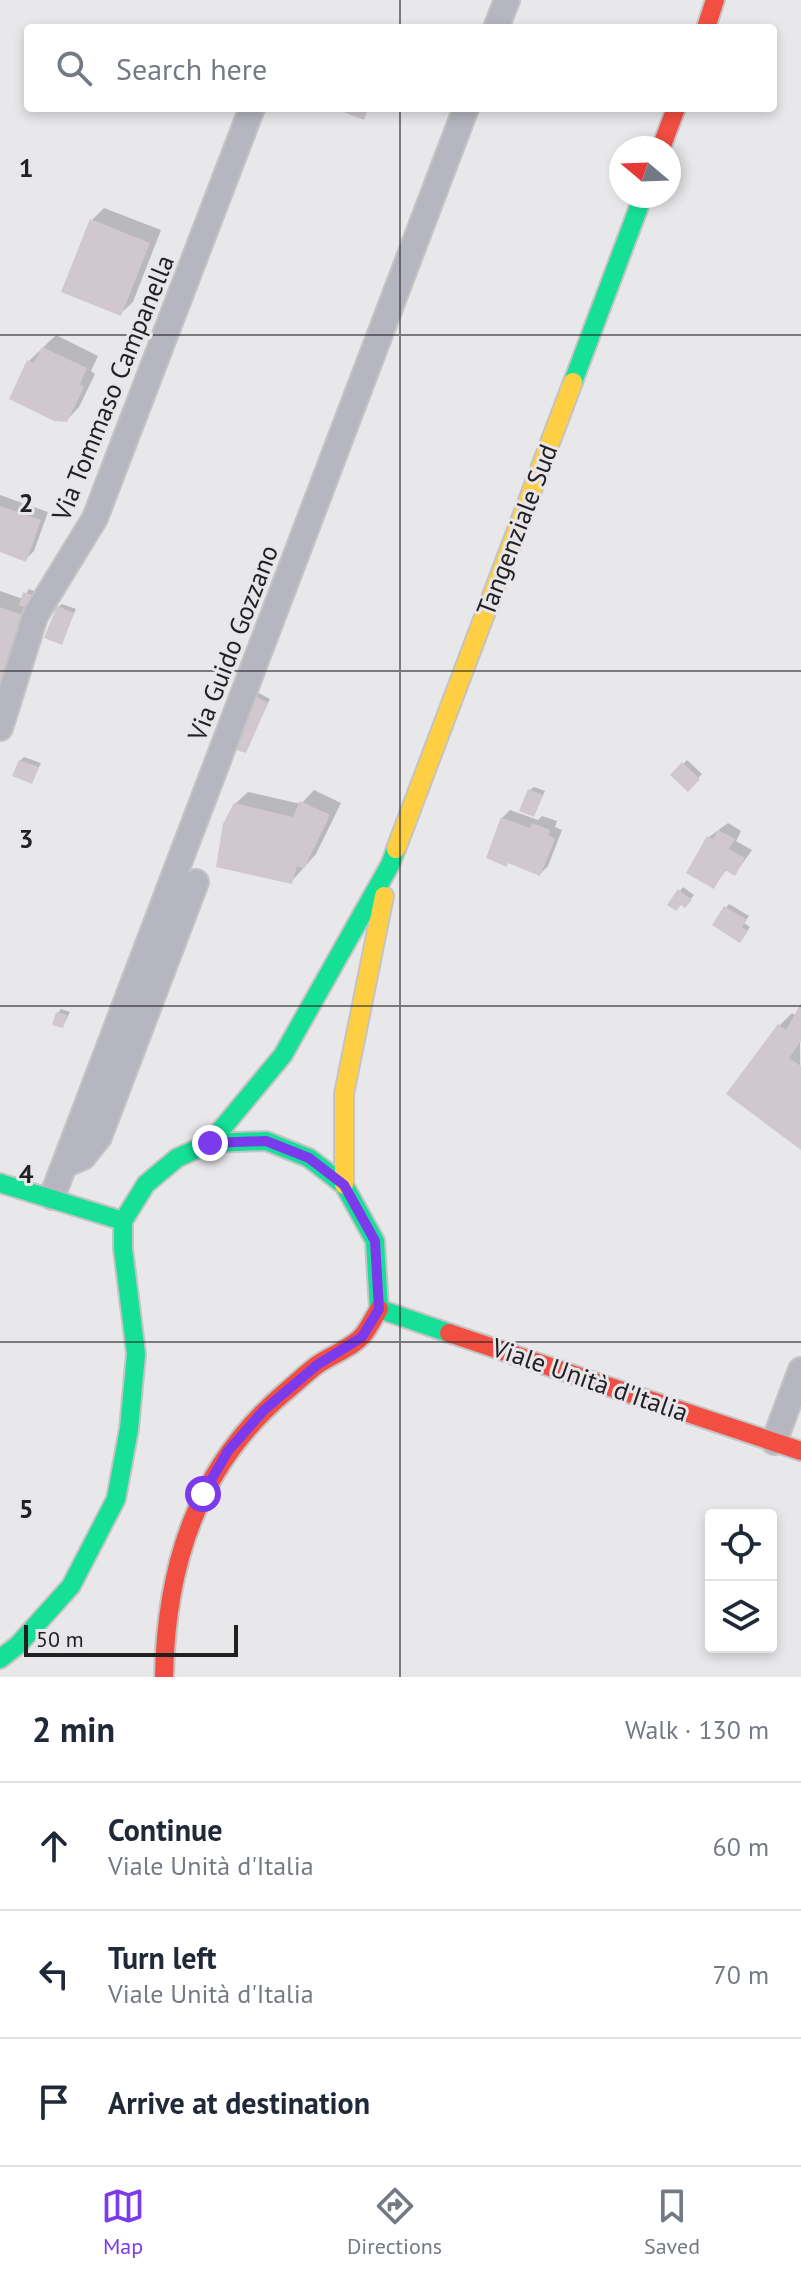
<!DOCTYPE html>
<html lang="en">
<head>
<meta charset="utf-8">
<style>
  :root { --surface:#fff; --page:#f2f2f3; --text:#1f2937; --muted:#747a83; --line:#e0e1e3; --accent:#7c3aed }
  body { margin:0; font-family:"PT Sans",sans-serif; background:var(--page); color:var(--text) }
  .controls { position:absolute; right:24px; bottom:24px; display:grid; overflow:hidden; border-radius:8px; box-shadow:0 4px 12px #0003 }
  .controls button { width:72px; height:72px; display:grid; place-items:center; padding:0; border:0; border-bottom:2px solid var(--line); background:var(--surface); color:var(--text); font:40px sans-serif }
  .compass { position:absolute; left:609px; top:136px; width:72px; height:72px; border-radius:50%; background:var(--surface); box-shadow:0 4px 12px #0003; rotate:289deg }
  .scale { position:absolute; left:24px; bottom:20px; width:214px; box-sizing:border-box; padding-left:8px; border:4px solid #222122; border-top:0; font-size:22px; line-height:28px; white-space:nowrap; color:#222122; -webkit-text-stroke:6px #e8e6eb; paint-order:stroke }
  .stop { position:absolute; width:24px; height:24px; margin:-18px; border:6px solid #7c3aed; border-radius:50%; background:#fff }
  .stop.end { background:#7c3aed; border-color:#fff; box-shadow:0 2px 8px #0008 }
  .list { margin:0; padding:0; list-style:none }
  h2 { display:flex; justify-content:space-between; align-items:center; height:104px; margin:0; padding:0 32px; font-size:34px }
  h2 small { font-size:26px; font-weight:400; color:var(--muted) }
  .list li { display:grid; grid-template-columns:52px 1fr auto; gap:24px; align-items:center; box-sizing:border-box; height:128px; padding:0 32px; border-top:2px solid var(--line) }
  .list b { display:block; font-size:30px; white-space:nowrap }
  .list p { margin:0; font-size:26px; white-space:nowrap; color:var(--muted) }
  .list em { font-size:26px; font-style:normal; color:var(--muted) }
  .icon { flex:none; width:44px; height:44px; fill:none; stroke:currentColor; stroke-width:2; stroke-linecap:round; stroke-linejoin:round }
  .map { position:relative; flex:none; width:801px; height:1677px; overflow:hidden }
  .search { position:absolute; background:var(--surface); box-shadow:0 4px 12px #0003; left:24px; right:24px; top:24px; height:88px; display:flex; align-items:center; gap:20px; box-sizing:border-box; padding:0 28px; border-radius:8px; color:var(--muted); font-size:30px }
  .sheet { height:488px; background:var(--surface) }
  nav { display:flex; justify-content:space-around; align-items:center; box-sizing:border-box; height:112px; border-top:2px solid var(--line); background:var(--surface); font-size:22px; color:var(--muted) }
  nav a { display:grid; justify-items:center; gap:4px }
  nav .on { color:var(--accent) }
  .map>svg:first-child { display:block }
</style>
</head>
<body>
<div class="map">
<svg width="801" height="1677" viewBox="0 0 801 1677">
  <rect width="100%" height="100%" fill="#e8e7ea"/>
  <path fill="#0003" d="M 104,208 L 161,230 L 133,302 L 120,314 L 92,220 Z
    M 56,335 L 98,356 L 91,371 L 95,374 L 79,407 L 67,420 L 29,361 Z
    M 0,495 L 48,512 L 34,551 L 26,559 L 0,550 Z
    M 29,589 L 34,591 L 0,693 L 0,591 L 23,599 Z
    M 62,604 L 76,609 L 61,643 L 58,607 Z
    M 255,691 L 270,699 L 246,750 Z
    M 24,757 L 41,763 L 32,781 L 20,761 Z
    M 687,760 L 702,774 L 688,789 L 673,775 Z
    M 534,787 L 545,791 L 534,814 L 530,790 Z
    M 314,790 L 341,803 L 316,854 L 291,882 L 235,804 L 248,792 L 301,804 Z
    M 510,810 L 538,820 L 542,816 L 557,821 L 555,827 L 562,830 L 548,866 L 540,874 L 509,862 L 507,864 L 502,818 Z
    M 728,823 L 741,831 L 736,841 L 752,850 L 735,874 L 727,869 L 713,887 L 688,873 L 709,837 Z
    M 683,887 L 694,895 L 685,905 L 681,902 L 680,891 Z
    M 729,904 L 749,916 L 744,923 L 750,927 L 743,937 L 726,908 Z
    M 801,1007 L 800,1045 L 801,1148 L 729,1094 L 780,1025 L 792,1013 L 796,1016 Z
    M 61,1009 L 70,1012 L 63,1026 L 58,1013 Z"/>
  <path fill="#d0c8ce" d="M 333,108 L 368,108 L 364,120 Z
    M 90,219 L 150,243 L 121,316 L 61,292 Z
    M 42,347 L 87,368 L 80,384 L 84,387 L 67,422 L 54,421 L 9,399 L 27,360 L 34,363 Z
    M 0,506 L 41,520 L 26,562 L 0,552 Z
    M 23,592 L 32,595 L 27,608 L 19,605 Z
    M 57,606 L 74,613 L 62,645 L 44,638 Z
    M 0,607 L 25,616 L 0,690 Z
    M 250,693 L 268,703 L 246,753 L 228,747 Z
    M 19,760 L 39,767 L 32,784 L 12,776 Z
    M 682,762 L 700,779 L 688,792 L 670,775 Z
    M 528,789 L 543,795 L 534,817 L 519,811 Z
    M 300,801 L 330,815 L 304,869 L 297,866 L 292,884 L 216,867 L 223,824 L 234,803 L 293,817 Z
    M 501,817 L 530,828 L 532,823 L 550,830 L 548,835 L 555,839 L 540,876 L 508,863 L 507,867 L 486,858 Z
    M 718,830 L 735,839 L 729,849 L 745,858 L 735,876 L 725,870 L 714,889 L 686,873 L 707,836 L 713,839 Z
    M 678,889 L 692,900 L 685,908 L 681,905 L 676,911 L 667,905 Z
    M 724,906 L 747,920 L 742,927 L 748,931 L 740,943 L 712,925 Z
    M 801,1003 L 801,1041 L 789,1058 L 801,1066 L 801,1150 L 726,1094 L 778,1024 L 786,1030 Z
    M 56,1012 L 67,1015 L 63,1028 L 52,1025 Z"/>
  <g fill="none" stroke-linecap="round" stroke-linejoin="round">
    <defs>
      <path id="street" d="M 496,28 L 507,0
        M 0,728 L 35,616 L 95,518 L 252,108
        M 64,1165 L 83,1157 L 99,1137 L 196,882
        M 52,1197 L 466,108
        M 774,1442 L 801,1370"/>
      <path id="fast" d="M 573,382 L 643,196
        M 210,1143 L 283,1055 L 390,865 L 396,849
        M 0,1183 L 123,1221 L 146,1184 L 177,1158 L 210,1143 L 266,1141 L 309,1158 L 344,1185 L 375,1241 L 379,1309 L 449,1333
        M 0,1659 L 18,1645 L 71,1586 L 116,1499 L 129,1429 L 136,1354 L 123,1249 L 123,1221"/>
      <path id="slow" d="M 396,849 L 573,382
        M 344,1185 L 344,1094 L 384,896"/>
      <path id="jam" d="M 706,28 L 715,0
        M 661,148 L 676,108
        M 449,1333 L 801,1451
        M 164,1677 C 166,1566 197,1467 284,1393 C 295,1384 305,1374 317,1365 C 331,1355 352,1348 363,1335 C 369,1328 374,1317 379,1309"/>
    </defs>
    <use href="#street" stroke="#c4c4c5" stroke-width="28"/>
    <use href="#fast" stroke="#c4c4c5" stroke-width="22"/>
    <use href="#slow" stroke="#c4c4c5" stroke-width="22"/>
    <use href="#jam" stroke="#c4c4c5" stroke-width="22"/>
    <use href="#street" stroke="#b6b6c0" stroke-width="24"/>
    <use href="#fast" stroke="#16e098" stroke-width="18"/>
    <use href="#slow" stroke="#ffcf43" stroke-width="18"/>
    <use href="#jam" stroke="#f24e42" stroke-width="18"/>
  </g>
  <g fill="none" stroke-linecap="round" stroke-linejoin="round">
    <path stroke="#7c3aed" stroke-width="10" d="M 203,1494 L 228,1451 L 264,1410 L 317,1365 L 362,1337 L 379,1309 L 375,1241 L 344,1185 L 309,1158 L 266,1141 L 210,1143"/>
  </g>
  <path fill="none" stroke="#222122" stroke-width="2" stroke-opacity="0.55" d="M 400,0 L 400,28M 400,108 L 400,1677M 0,335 L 801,335M 0,671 L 801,671M 0,1006 L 801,1006M 0,1342 L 801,1342"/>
  <g text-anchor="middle" stroke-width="6" stroke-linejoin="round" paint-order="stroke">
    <g font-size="26" fill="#222122" stroke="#e8e6eb">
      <text transform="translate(113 388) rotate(-68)" y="9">Via Tommaso Campanella</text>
      <text transform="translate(517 530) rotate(-69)" y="9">Tangenziale Sud</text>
      <text transform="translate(233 643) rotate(-69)" y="9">Via Guido Gozzano</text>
      <text transform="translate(590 1380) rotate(19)" y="9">Viale Unità d'Italia</text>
    </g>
  </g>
  <g font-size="26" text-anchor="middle" font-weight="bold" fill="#222122" stroke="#e8e6eb" stroke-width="6" stroke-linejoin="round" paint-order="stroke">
    <text x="26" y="177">1</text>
    <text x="26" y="512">2</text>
    <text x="26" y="848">3</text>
    <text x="26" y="1183">4</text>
    <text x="26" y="1518">5</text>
  </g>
</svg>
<div class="controls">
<button><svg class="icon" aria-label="locate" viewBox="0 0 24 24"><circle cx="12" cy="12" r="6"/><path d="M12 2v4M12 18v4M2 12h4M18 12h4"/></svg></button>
<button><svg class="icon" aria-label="layers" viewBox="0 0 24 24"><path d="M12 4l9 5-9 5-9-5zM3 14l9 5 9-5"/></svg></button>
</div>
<svg class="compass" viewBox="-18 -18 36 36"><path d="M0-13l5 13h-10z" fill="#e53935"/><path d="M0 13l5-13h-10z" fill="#747a83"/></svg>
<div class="scale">50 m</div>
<div class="stop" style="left:203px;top:1494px"></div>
<div class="stop end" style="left:210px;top:1143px"></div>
<div class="search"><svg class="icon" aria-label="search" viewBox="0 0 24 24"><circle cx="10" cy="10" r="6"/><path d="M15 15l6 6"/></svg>Search here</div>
</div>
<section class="sheet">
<h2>2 min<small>Walk · 130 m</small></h2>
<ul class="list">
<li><svg class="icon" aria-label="ahead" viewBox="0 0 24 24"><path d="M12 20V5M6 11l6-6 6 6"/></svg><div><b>Continue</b><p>Viale Unità d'Italia</p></div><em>60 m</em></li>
<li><svg class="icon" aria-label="left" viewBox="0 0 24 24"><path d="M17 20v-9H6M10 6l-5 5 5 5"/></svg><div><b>Turn left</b><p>Viale Unità d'Italia</p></div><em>70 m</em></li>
<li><svg class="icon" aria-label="arrive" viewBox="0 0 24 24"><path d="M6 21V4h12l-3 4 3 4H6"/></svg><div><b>Arrive at destination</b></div></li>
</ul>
</section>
<nav>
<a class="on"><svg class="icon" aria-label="map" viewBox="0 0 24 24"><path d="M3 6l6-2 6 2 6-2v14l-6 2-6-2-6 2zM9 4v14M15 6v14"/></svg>Map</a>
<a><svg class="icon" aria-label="directions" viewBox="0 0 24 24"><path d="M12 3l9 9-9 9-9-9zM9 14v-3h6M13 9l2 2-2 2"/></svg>Directions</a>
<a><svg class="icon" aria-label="saved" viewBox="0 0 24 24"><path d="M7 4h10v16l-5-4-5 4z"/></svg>Saved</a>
</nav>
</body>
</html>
